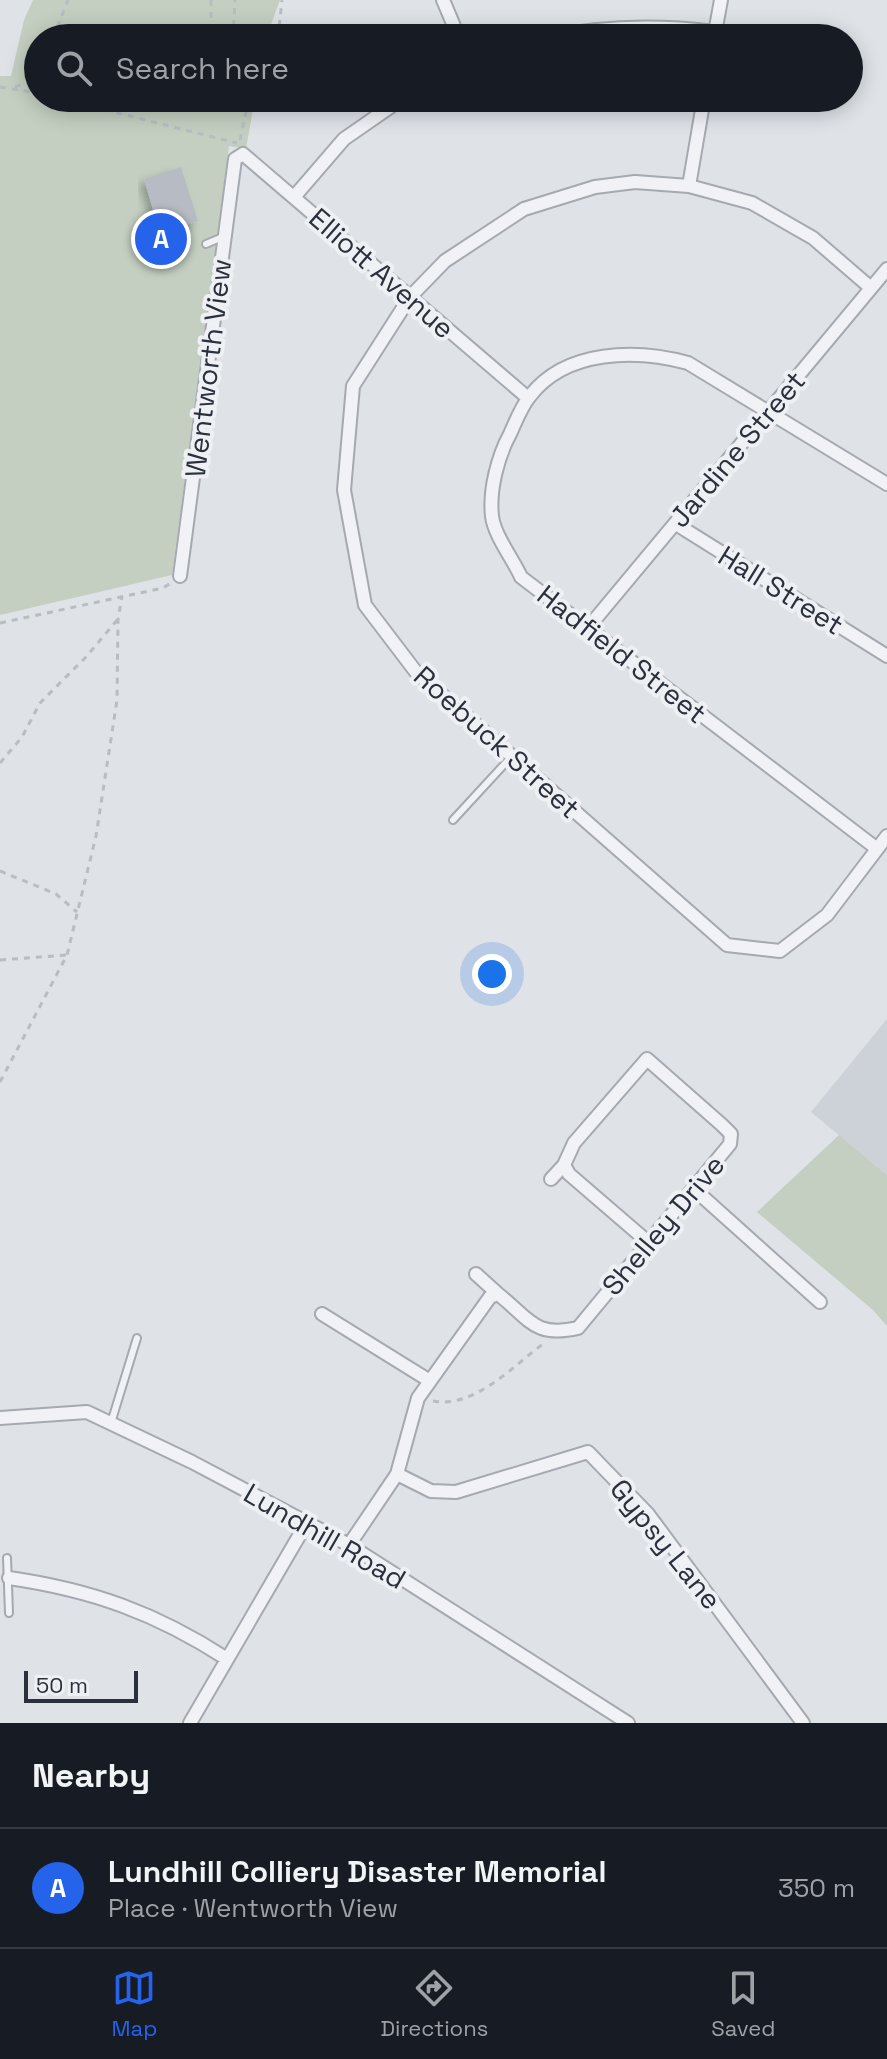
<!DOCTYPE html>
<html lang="en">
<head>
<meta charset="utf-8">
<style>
  :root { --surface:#171b24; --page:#20242c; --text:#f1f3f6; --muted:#9ea1a6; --line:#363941; --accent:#2563eb }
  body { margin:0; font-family:"Space Grotesk",sans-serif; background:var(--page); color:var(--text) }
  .scale { position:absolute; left:24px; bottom:20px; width:114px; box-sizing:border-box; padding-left:8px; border:4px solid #2a303c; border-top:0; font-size:22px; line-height:28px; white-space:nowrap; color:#2a303c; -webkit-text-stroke:6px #eef0f4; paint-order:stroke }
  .you { position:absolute; left:492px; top:974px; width:28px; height:28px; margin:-20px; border:6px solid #fff; border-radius:50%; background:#1a73e8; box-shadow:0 0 0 12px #1a73e833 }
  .badge { display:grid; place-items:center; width:52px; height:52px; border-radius:50%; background:var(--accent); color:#fff; font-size:26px; font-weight:700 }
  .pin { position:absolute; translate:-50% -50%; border:4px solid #fff; box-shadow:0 2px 8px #0006 }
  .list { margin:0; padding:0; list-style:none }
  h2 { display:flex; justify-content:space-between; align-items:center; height:104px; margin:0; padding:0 32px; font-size:34px }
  h2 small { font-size:26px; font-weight:400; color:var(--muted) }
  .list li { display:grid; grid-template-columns:52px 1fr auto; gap:24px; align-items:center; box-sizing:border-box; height:120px; padding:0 32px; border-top:2px solid var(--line) }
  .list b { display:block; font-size:30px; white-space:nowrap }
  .list p { margin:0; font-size:26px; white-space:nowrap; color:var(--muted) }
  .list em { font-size:26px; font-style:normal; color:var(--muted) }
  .icon { flex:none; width:44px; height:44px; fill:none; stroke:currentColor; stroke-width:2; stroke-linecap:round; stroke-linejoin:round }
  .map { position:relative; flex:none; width:887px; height:1723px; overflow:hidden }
  .search { position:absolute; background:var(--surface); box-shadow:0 4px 20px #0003; left:24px; right:24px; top:24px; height:88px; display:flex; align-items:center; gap:20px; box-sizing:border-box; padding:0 28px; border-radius:44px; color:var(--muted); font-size:30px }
  .sheet { height:224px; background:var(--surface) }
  nav { display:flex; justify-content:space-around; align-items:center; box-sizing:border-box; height:112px; border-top:2px solid var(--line); background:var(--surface); font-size:22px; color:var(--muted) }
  nav a { display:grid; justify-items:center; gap:4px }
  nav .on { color:var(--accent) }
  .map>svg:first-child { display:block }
</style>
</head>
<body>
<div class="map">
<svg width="887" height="1723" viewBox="0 0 887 1723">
  <defs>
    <filter id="shadow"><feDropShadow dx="-5" dy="5" stdDeviation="4" flood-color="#0004"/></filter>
  </defs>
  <rect width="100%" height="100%" fill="#dfe2e6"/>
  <path fill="#cdd1d8" d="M 887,1019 L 887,1175 L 811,1112 Z"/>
  <path fill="#c4cfc1" d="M 33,0 L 280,0 L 266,38 L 38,38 L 38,98 L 255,98 L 246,149 L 229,146 L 172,575 L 0,615 L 0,76 L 11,76 L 24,20 Z
    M 839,1135 L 887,1175 L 887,1326 L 873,1310 L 757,1212 Z"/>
  <path fill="#b7bbc3" filter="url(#shadow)" d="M 181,167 L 198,221 L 160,233 L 144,179 Z"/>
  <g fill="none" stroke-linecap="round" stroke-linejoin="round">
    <defs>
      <path id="lane" d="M 206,244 L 225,236
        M 453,820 L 512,756
        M 111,1423 L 137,1338
        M 7,1558 L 9,1613"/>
      <path id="street" d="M 443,0 L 459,38
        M 545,38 C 601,26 659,25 715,32
        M 714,38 L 721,0
        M 689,186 L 704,98
        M 294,197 L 344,139 L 403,98
        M 871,288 L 813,238 L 752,203 L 689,186 L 635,182 L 595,187 L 524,209 L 445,261 L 410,297 L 353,386 L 344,490 L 365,605 L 416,672 L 727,945 L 780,951 L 827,915 L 887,836
        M 676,524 L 887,656
        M 180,576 L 235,159 L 243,154 L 528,398
        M 587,629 L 887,269
        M 876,848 L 521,577 C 513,559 494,535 492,516 C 489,490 498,456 510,434 C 516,421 521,407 530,396 C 566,349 637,349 688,363 L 887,484
        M 551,1179 L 564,1165
        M 694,1189 L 820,1302
        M 476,1274 L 498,1294
        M 322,1314 L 430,1381
        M 0,1418 L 87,1412 L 192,1462 L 349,1545 L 628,1723
        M 397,1474 L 431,1491 L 456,1492 L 588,1452 L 648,1514 L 803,1723
        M 349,1545 L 397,1474 L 418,1398 L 490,1297 L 498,1294 C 530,1319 534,1338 578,1328 L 730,1144 L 731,1134 L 722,1125 L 647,1059 L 574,1143 L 564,1165 L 569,1174 L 648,1242
        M 9,1578 C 92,1590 156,1613 227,1659
        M 190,1723 L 306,1524"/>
    </defs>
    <use href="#lane" stroke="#a5a9b0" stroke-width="10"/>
    <use href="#street" stroke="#a5a9b0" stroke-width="16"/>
    <path stroke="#b9bcc1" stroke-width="3" stroke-dasharray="6 6" stroke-linecap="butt" d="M 211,0 L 211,38
      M 53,38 L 68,0
      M 233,38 L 235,0
      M 278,38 L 282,0
      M 0,87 L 38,93
      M 15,87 L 38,78
      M 58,98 L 237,143
      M 235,98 L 247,102
      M 240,140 L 249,98
      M 0,623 L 163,588 L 171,583
      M 0,763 L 22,737 L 40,703 L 86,657 L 118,619
      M 0,871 L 56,894 L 77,912
      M 0,960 L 67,955
      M 0,1082 L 67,955 L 96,836 L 117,700 L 118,619 L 122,597
      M 433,1401 C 474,1409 513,1366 543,1344"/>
    <use href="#lane" stroke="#f1f2f5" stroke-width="6"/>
    <use href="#street" stroke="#f1f2f5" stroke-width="12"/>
  </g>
  <g text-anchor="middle" stroke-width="8" stroke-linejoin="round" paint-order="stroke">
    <g font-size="28" fill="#2a303c" stroke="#eef0f4">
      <text transform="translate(382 273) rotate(41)" y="10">Elliott Avenue</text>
      <text transform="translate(208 368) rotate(-83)" y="10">Wentworth View</text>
      <text transform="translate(737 449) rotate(-50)" y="10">Jardine Street</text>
      <text transform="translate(781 590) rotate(32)" y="10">Hall Street</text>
      <text transform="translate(622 654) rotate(38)" y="10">Hadfield Street</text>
      <text transform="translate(497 742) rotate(42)" y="10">Roebuck Street</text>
      <text transform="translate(663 1225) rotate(-50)" y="10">Shelley Drive</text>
      <text transform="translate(325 1536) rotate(30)" y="10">Lundhill Road</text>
      <text transform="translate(666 1544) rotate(51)" y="10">Gypsy Lane</text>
    </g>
  </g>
</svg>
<div class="scale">50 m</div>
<div class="you"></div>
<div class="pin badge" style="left:161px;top:239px">A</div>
<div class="search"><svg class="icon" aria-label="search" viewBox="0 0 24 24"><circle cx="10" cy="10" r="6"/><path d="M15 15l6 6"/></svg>Search here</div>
</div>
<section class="sheet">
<h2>Nearby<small></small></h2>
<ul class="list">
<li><span class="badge">A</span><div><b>Lundhill Colliery Disaster Memorial</b><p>Place · Wentworth View</p></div><em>350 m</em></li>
</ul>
</section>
<nav>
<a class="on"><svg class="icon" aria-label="map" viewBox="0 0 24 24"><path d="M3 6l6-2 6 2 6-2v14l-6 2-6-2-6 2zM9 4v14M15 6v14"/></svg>Map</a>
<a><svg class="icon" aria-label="directions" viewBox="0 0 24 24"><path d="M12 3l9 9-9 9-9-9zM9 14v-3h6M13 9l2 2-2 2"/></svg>Directions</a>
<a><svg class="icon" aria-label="saved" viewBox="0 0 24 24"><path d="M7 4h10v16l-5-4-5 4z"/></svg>Saved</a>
</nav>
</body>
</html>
